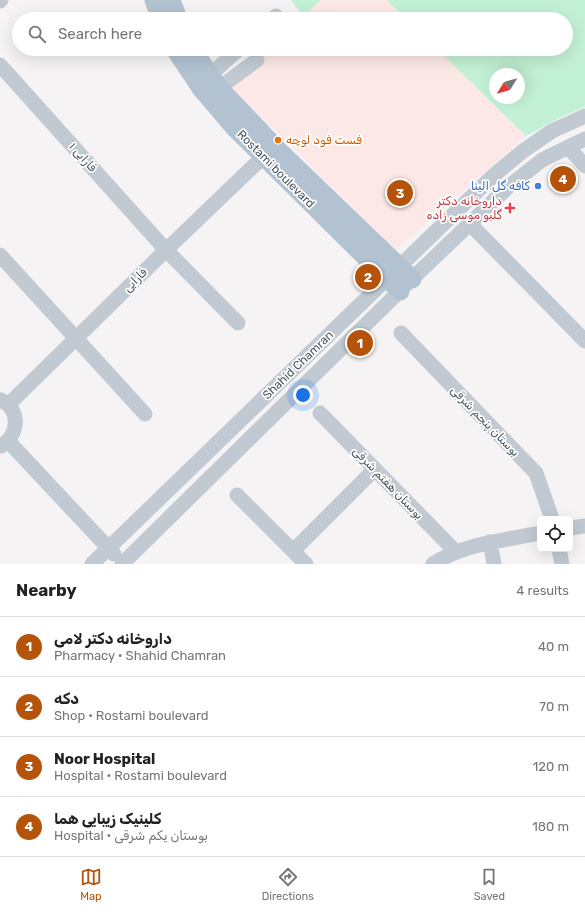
<!DOCTYPE html>
<html lang="en">
<head>
<meta charset="utf-8">
<style>
  :root { --surface:#fff; --page:#f6f6f6; --text:#222; --muted:#767676; --line:#e0e0e0; --accent:#b45309 }
  body { margin:0; font-family:Rubik,Cairo,sans-serif; background:var(--page); color:var(--text) }
  .controls { position:absolute; right:12px; bottom:12px; display:grid; overflow:hidden; border-radius:6px; box-shadow:0 4px 16px #0002 }
  .controls button { width:36px; height:36px; display:grid; place-items:center; padding:0; border:0; border-bottom:1px solid var(--line); background:var(--surface); color:var(--text); font:20px sans-serif }
  .compass { position:absolute; left:489px; top:68px; width:36px; height:36px; border-radius:50%; background:var(--surface); box-shadow:0 4px 16px #0002; rotate:233deg }
  .you { position:absolute; left:303px; top:395px; width:14px; height:14px; margin:-10px; border:3px solid #fff; border-radius:50%; background:#1a73e8; box-shadow:0 0 0 6px #1a73e833 }
  .badge { display:grid; place-items:center; width:26px; height:26px; border-radius:50%; background:var(--accent); color:#fff; font-size:13px; font-weight:700 }
  .pin { position:absolute; translate:-50% -50%; border:2px solid #fff; box-shadow:0 1px 4px #0006 }
  .list { margin:0; padding:0; list-style:none }
  h2 { display:flex; justify-content:space-between; align-items:center; height:52px; margin:0; padding:0 16px; font-size:17px }
  h2 small { font-size:13px; font-weight:400; color:var(--muted) }
  .list li { display:grid; grid-template-columns:26px 1fr auto; gap:12px; align-items:center; box-sizing:border-box; height:60px; padding:0 16px; border-top:1px solid var(--line) }
  .list b { display:block; font-size:15px; white-space:nowrap }
  .list p { margin:0; font-size:13px; white-space:nowrap; color:var(--muted) }
  .list em { font-size:13px; font-style:normal; color:var(--muted) }
  .icon { flex:none; width:22px; height:22px; fill:none; stroke:currentColor; stroke-width:2; stroke-linecap:round; stroke-linejoin:round }
  .map { position:relative; flex:none; width:585px; height:564px; overflow:hidden }
  .search { position:absolute; background:var(--surface); box-shadow:0 4px 16px #0002; left:12px; right:12px; top:12px; height:44px; display:flex; align-items:center; gap:10px; box-sizing:border-box; padding:0 14px; border-radius:22px; color:var(--muted); font-size:15px }
  .sheet { height:292px; background:var(--surface) }
  nav { display:flex; justify-content:space-around; align-items:center; box-sizing:border-box; height:56px; border-top:1px solid var(--line); background:var(--surface); font-size:11px; color:var(--muted) }
  nav a { display:grid; justify-items:center; gap:2px }
  nav .on { color:var(--accent) }
  .map>svg:first-child { display:block }
</style>
</head>
<body>
<div class="map">
<svg width="585" height="564" viewBox="0 0 585 564">
  <rect width="100%" height="100%" fill="#f5f3f3"/>
  <path fill="#fce8e6" d="M 321,0 L 387,0 L 407,19 L 300,19 Z
    M 265,49 L 437,49 L 526,136 L 396,250 L 223,79 Z"/>
  <path fill="#c3f1d5" fill-rule="evenodd" d="M 291,0 L 321,0 L 303,16 Z
    M 387,0 L 585,0 L 585,107 L 561,117 L 526,136 L 437,49 L 566,49 L 566,19 L 407,19 ZM 495,74 L 519,74 L 519,98 L 495,98 Z"/>
  <g fill="none" stroke-linecap="round" stroke-linejoin="round">
    <path stroke="#c1cad2" stroke-width="15" d="M 0,1 L 1,0
      M 272,19 L 276,16
      M 0,65 L 166,250 L 238,323
      M 210,75 L 239,49
      M 219,88 L 257,60
      M 568,147 L 585,166
      M 469,223 L 585,341
      M 0,255 L 145,414
      M 401,333 L 536,473 L 552,519
      M 1,400 C 21,410 19,435 1,446
      M 8,405 L 166,250 L 263,157
      M 320,413 L 456,552
      M 8,441 L 114,554
      M 237,495 L 306,564
      M 570,528 L 585,526
      M 490,542 L 494,564
      M 559,549 L 562,564
      M 293,551 L 375,469
      M 92,564 L 493,176 L 523,151 L 552,131 L 585,116
      M 122,564 L 412,279 L 508,187 L 542,160 L 585,139
      M 433,564 C 463,544 505,540 540,533"/>
    <path stroke="#b3c2d1" stroke-width="19" d="M 154,0 L 161,19
      M 171,0 L 178,19
      M 175,49 L 201,88 L 235,128 L 400,291
      M 192,49 L 219,88 L 278,150 L 412,279"/>
  </g>
  <circle fill="#e8710a" stroke="#fff" stroke-width="1.5" cx="278" cy="140" r="4"/>
  <circle fill="#3f7fe0" stroke="#fff" stroke-width="1.5" cx="538" cy="186" r="4"/>
  <path fill="#e0444e" stroke="#fff" stroke-width="1.5" d="M508 202h4v4h4v4h-4v4h-4v-4h-4v-4h4z"/>
  <g text-anchor="middle" stroke-width="3.5" stroke-linejoin="round" paint-order="stroke">
    <g font-size="12" fill="#c56008" stroke="#fff" text-anchor="start">
      <text x="286" y="144">فست فود لوچه</text>
    </g>
    <g font-size="12" fill="#4a5661" stroke="#fff">
      <text transform="translate(83 157) rotate(48)" y="4">فارابی ۱</text>
      <text transform="translate(276 169) rotate(45)" y="4">Rostami boulevard</text>
      <text transform="translate(135 280) rotate(-45)" y="4">فارابی</text>
      <text transform="translate(298 365) rotate(-44)" y="4">Shahid Chamran</text>
      <text transform="translate(485 421) rotate(46)" y="4">بوستان پنجم شرقی</text>
      <text transform="translate(388 483) rotate(46)" y="4">بوستان هفتم شرقی</text>
    </g>
    <g font-size="12" fill="#366cbe" stroke="#fff" text-anchor="end">
      <text x="530" y="190">کافه گل الینا</text>
    </g>
    <g font-size="12" fill="#be3a42" stroke="#fff" text-anchor="end">
      <text x="502" y="205">داروخانه دکتر<tspan x="502" dy="14">گلبو موسی زاده</tspan></text>
    </g>
  </g>
</svg>
<div class="controls">
<button><svg class="icon" aria-label="locate" viewBox="0 0 24 24"><circle cx="12" cy="12" r="6"/><path d="M12 2v4M12 18v4M2 12h4M18 12h4"/></svg></button>
</div>
<svg class="compass" viewBox="-18 -18 36 36"><path d="M0-13l5 13h-10z" fill="#e53935"/><path d="M0 13l5-13h-10z" fill="#767676"/></svg>
<div class="you"></div>
<div class="pin badge" style="left:360px;top:343px">1</div>
<div class="pin badge" style="left:368px;top:277px">2</div>
<div class="pin badge" style="left:400px;top:193px">3</div>
<div class="pin badge" style="left:563px;top:179px">4</div>
<div class="search"><svg class="icon" aria-label="search" viewBox="0 0 24 24"><circle cx="10" cy="10" r="6"/><path d="M15 15l6 6"/></svg>Search here</div>
</div>
<section class="sheet">
<h2>Nearby<small>4 results</small></h2>
<ul class="list">
<li><span class="badge">1</span><div><b>داروخانه دکتر لامی</b><p>Pharmacy · Shahid Chamran</p></div><em>40 m</em></li>
<li><span class="badge">2</span><div><b>دکه</b><p>Shop · Rostami boulevard</p></div><em>70 m</em></li>
<li><span class="badge">3</span><div><b>Noor Hospital</b><p>Hospital · Rostami boulevard</p></div><em>120 m</em></li>
<li><span class="badge">4</span><div><b>کلینیک زیبایی هما</b><p>Hospital · بوستان یکم شرقی</p></div><em>180 m</em></li>
</ul>
</section>
<nav>
<a class="on"><svg class="icon" aria-label="map" viewBox="0 0 24 24"><path d="M3 6l6-2 6 2 6-2v14l-6 2-6-2-6 2zM9 4v14M15 6v14"/></svg>Map</a>
<a><svg class="icon" aria-label="directions" viewBox="0 0 24 24"><path d="M12 3l9 9-9 9-9-9zM9 14v-3h6M13 9l2 2-2 2"/></svg>Directions</a>
<a><svg class="icon" aria-label="saved" viewBox="0 0 24 24"><path d="M7 4h10v16l-5-4-5 4z"/></svg>Saved</a>
</nav>
</body>
</html>
